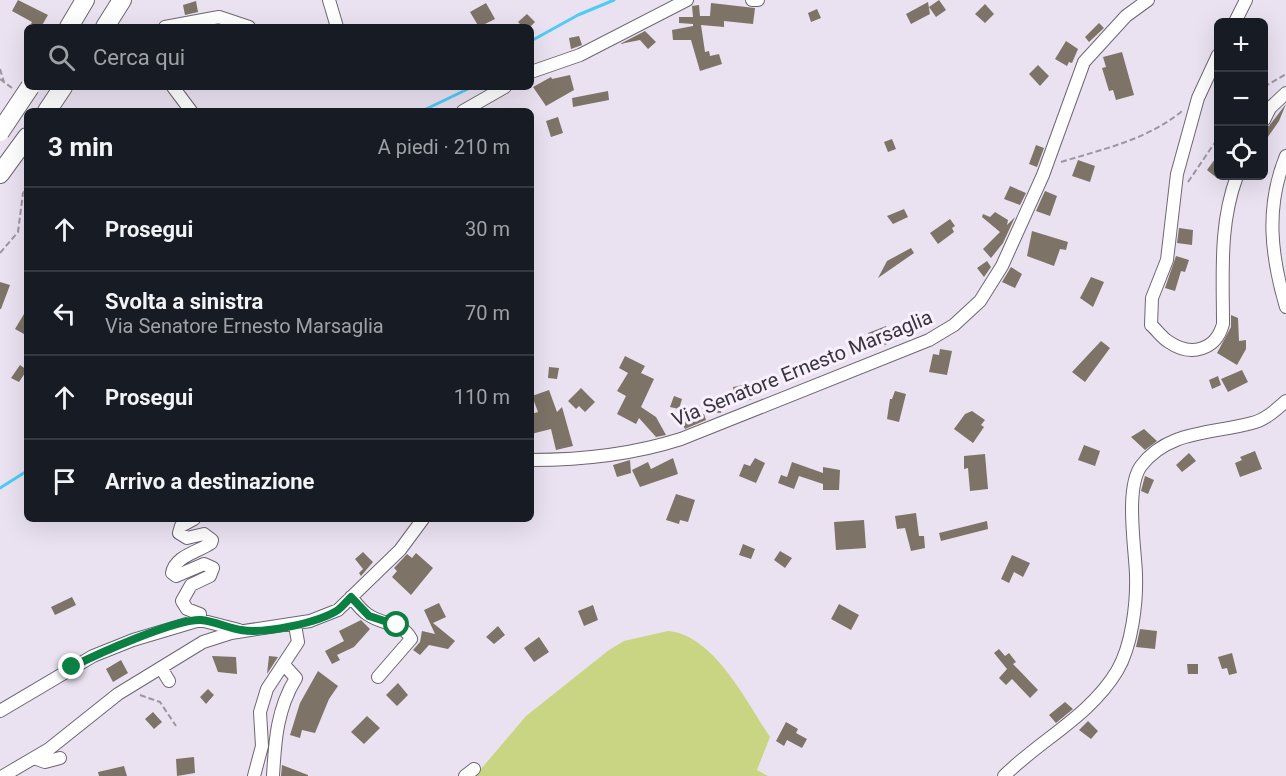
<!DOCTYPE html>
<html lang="it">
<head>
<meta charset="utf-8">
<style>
  :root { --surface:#171b24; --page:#242831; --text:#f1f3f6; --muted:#9ea1a6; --line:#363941 }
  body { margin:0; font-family:Roboto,sans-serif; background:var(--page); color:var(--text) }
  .controls { position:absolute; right:18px; top:18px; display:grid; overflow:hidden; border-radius:9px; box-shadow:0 6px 24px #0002 }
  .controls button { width:54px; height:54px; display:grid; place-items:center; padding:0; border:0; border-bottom:2px solid var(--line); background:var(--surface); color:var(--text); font:30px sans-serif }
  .stop { position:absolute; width:18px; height:18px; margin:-14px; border:4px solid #0b8043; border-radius:50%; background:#fff }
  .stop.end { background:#0b8043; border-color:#fff; box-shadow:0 2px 6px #0008 }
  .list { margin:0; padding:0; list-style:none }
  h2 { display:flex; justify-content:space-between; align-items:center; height:78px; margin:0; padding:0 24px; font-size:26px }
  h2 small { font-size:20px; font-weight:400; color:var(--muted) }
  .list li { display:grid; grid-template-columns:39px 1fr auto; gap:18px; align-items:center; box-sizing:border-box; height:84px; padding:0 24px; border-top:2px solid var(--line) }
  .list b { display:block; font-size:22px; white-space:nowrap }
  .list p { margin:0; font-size:20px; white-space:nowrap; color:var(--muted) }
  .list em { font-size:20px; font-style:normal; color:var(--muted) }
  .icon { flex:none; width:33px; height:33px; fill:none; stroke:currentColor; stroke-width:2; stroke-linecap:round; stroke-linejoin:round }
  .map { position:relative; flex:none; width:1286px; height:776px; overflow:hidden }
  .search { position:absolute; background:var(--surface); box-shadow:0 6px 24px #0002; left:24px; top:24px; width:510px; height:66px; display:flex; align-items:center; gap:15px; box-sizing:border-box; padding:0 21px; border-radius:9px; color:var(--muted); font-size:22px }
  .panel { position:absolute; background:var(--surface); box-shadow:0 6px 24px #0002; left:24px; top:108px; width:510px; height:414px; border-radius:9px }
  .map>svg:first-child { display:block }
</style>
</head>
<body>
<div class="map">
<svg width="1286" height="776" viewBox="0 0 1286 776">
  <rect width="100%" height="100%" fill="#eae2f1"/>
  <path fill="#c9d583" d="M 668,631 C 714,635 746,701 770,737 L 757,770 L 768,776 L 475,776 L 526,716 L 609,650 L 624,641 Z"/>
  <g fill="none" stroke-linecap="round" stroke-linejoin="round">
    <path stroke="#4dccf4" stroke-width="3" d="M 531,41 L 578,15 L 614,0
      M 422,111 L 472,87
      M 0,488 L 27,471"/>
  </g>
  <path fill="#7d7367" d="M 18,0 L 48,15 L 41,27 L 31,24 L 32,22 L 12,11 Z
    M 939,0 L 946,10 L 936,17 L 929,7 Z
    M 196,1 L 198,12 L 185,15 L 183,5 Z
    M 928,2 L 930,14 L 911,24 L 906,14 Z
    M 486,3 L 495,19 L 479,27 L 470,12 Z
    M 711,3 L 755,8 L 753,24 L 724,21 L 724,27 L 701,25 L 705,52 L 709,51 L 710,56 L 719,54 L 722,64 L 700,71 L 691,40 L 673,40 L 672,30 L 693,26 L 693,24 L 679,23 L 679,17 L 693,17 L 692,6 L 699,5 L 700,16 L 710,16 Z
    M 985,4 L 994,14 L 985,23 L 975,14 Z
    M 817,9 L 821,18 L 811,22 L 808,13 Z
    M 527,14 L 535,22 L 530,27 L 523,27 L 518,22 Z
    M 1099,23 L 1104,28 L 1089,42 L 1085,37 Z
    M 645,31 L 656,42 L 648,49 L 640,40 L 620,44 Z
    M 579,36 L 582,45 L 571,49 L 569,38 Z
    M 1066,41 L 1078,49 L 1072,63 L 1069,62 L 1067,66 L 1055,59 Z
    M 1122,52 L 1134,95 L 1116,100 L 1113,90 L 1109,91 L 1102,68 L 1106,67 L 1103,57 Z
    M 1038,65 L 1049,76 L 1040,86 L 1029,74 Z
    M 570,75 L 574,90 L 546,106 L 533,87 L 551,77 L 552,79 Z
    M 608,91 L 609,100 L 573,107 L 572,98 Z
    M 1286,104 L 1279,121 L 1263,144 L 1263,128 L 1269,126 Z
    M 558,117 L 563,133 L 551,137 L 546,121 Z
    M 892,139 L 896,149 L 888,152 L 884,142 Z
    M 1036,145 L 1044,148 L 1037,167 L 1029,164 Z
    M 1218,155 L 1218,179 L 1207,170 Z
    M 1078,160 L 1095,166 L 1090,182 L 1072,176 Z
    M 1010,186 L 1026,193 L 1020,205 L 1004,199 Z
    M 1045,191 L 1057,196 L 1050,216 L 1036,211 Z
    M 904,209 L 908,217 L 893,224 L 887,216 Z
    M 995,212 L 1008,220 L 1007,225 L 1015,217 L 1003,243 L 991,258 L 983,249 L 1000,232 L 982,217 L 983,214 L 990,217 Z
    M 950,219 L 955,226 L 952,228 L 954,232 L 938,244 L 930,233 Z
    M 1179,228 L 1193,230 L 1192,245 L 1177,243 Z
    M 1032,231 L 1068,242 L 1066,250 L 1060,249 L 1054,266 L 1027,256 Z
    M 911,248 L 914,253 L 878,278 L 887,261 Z
    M 1176,256 L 1189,260 L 1185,272 L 1181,271 L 1175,291 L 1165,288 Z
    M 987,261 L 991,267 L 984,277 L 977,268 Z
    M 1011,267 L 1022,274 L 1015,288 L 1002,282 Z
    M 1091,277 L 1104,282 L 1093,307 L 1080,298 Z
    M 0,282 L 10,285 L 1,309 L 0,309 Z
    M 27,309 L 27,329 L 24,334 L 15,329 Z
    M 1231,315 L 1238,318 L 1239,341 L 1246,340 L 1246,349 L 1237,365 L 1217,353 L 1231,327 Z
    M 886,326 L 892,342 L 875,349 L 868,333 Z
    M 1101,341 L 1110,348 L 1085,382 L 1072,372 Z
    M 940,349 L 952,351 L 947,375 L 929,372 L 933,354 L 939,355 Z
    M 625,356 L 645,366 L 641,373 L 654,379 L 641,407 L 656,417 L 666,435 L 656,437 L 639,418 L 636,424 L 617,414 L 626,396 L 617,391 L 628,373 L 619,368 Z
    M 20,365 L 27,370 L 19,382 L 11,378 Z
    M 549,367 L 559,368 L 557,379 L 548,378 Z
    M 1242,370 L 1248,382 L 1228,392 L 1221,379 Z
    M 1218,376 L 1221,385 L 1212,389 L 1209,380 Z
    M 749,384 L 752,399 L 736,404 L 733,387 Z
    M 581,388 L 595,402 L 585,412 L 579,406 L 576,409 L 568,401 Z
    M 549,390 L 557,412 L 562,407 L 573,446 L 556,450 L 551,429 L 531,434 L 531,414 L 538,412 L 532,396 Z
    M 895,391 L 906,394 L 899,422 L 887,419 L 890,399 L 892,399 Z
    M 674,396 L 682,399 L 679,409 L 670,407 Z
    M 704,401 L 722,403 L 721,413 L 703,411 Z
    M 972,411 L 985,420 L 981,425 L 984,427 L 973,443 L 954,429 L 965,414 Z
    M 704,414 L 706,420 L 685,429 L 682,423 Z
    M 1144,429 L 1157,441 L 1145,450 L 1131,437 Z
    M 1084,445 L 1100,451 L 1095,466 L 1078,460 Z
    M 1255,451 L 1262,469 L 1240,477 L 1235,463 L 1242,460 L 1240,457 Z
    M 1189,453 L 1196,461 L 1182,472 L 1176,465 Z
    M 985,454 L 988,489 L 970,491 L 968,468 L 964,469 L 964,456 Z
    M 673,458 L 678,474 L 640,487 L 632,470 L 648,462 L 651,469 Z
    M 755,458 L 765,463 L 756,483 L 739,476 L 744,464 L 750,466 Z
    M 630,460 L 631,473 L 617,477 L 613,465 Z
    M 792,462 L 823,473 L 823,467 L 840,470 L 839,490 L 823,490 L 823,484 L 799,476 L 794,489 L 778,483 L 781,475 L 787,477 Z
    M 1145,476 L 1154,480 L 1148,494 L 1141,491 Z
    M 676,494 L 695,500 L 688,522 L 680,520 L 679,524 L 666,520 Z
    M 916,513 L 919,536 L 924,536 L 925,548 L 911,551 L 905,528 L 897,529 L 895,516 Z
    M 864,520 L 866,548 L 836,550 L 834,522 Z
    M 987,521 L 988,529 L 941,541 L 939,533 Z
    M 743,544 L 755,549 L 751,559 L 739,555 Z
    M 780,551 L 792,558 L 785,568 L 774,560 Z
    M 363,552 L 373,562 L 361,576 L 359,573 L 363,569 L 355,559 Z
    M 416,553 L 433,568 L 411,595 L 392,577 L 397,571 L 394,568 L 407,554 L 412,558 Z
    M 1012,555 L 1030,563 L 1023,577 L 1014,572 L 1009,583 L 1001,579 Z
    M 72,597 L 76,605 L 55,615 L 51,607 Z
    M 439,603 L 446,617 L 433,623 L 455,641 L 448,649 L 429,645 L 420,655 L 413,650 L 420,642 L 422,631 L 435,634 L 424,610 Z
    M 839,604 L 859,615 L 851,630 L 831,619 Z
    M 593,605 L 598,620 L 584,626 L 578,611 Z
    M 361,620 L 370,629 L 354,647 L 337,655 L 340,660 L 332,664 L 325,651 L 344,641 L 339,631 Z
    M 498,626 L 505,635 L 494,644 L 486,637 Z
    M 1140,629 L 1157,631 L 1155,649 L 1136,647 Z
    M 539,637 L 549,652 L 534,662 L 524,648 Z
    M 999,649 L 1005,656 L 1009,653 L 1016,662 L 1013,664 L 1038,690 L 1030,698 L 1012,679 L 1006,685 L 999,678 L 1007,669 L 994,653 Z
    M 1232,653 L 1237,673 L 1229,675 L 1227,668 L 1222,669 L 1218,657 Z
    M 212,656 L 236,657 L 237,674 L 218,672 Z
    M 269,656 L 278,657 L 267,674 Z
    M 121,660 L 128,673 L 113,682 L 106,669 Z
    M 1187,664 L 1198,664 L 1198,674 L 1188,674 Z
    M 318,671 L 338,686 L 329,699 L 315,733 L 302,730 L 300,738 L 290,735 L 300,703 Z
    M 398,683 L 408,695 L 397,706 L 386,695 Z
    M 208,689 L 214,695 L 206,704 L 200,697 Z
    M 1065,702 L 1073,709 L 1056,723 L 1049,715 Z
    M 153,712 L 162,722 L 154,729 L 145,719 Z
    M 367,716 L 380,728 L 364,744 L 351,732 Z
    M 1088,721 L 1098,731 L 1091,739 L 1079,730 Z
    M 786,722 L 798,729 L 796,733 L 807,739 L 802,748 L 787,740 L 784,746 L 776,741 Z
    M 194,757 L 195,773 L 177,776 L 176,759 Z
    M 282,765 L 308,775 L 308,776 L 281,776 Z
    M 124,766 L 127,776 L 99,776 L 98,772 Z"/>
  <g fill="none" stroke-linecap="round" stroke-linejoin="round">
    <defs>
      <path id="minor" d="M 329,0 L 337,27
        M 752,0 L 758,0
        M 1235,22 L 1246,0
        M 165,27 L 219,17 L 249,27
        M 1218,55 L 1198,98 L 1177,174 L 1167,260 L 1152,298 L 1151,325 C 1157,330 1162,338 1169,342 C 1191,357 1216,350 1223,324 C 1223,273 1219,224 1237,176
        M 531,72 L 580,55 L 687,0
        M 173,87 L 191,111
        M 463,111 L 505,87
        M 1264,120 L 1270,108 L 1286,93
        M 1286,156 C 1265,207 1271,256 1286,307
        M 531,460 C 581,460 634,454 681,439 L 929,340 L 954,325 L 980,301 L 1002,266 L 1043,175 L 1084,62 L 1126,16 L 1148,0
        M 194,519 L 181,526 L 179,533 L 187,538 L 204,534 L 212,540 L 211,543 C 198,552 175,556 172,573 L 176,576 L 204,564 L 213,568 L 210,576 L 191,585 L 182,601 L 187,609 L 200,614 L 200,620
        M 351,597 C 356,603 361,610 367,614 C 383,626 402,621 411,639 L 378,677
        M 161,668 L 169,681
        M 0,711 L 93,656 L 133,640 L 200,620 L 239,630
        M 34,758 L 45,762 L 60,758
        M 3,776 L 49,749 L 118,694 L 203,642 L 231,633 L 310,621 L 338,610 L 400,550 L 423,519
        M 254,776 L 262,746 L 260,712 L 267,689 L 298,642 L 295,625
        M 273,776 C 275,740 277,709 296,678 L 285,666
        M 465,776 L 474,769
        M 1004,776 C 1040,740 1090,716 1117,671 C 1132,646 1137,603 1136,574 C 1135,547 1125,488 1141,466 C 1168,430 1212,434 1252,423 C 1265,420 1276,410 1286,401"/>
      <path id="highway" d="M 69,27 L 85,0
        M 105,27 L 122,0
        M 47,111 L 63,87
        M 0,174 L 27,137"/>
    </defs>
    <use href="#minor" stroke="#6e6773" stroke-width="14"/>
    <use href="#highway" stroke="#6e6773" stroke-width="20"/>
    <path stroke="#9c96a1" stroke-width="2" stroke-dasharray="6 3" stroke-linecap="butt" d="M 0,69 L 4,82
      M 0,79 L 12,88
      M 1264,87 L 1286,74
      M 1061,162 C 1103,149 1147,140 1182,111
      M 1188,182 L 1218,138
      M 0,253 L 18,232 L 23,193 L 27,188
      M 140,695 L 160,702 L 176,726"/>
    <use href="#minor" stroke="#fff" stroke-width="12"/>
    <use href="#highway" stroke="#fff" stroke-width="18"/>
    <defs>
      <path id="highway-bridge" d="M 0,132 L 30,87"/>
    </defs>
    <use href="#highway-bridge" stroke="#6e6773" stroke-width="20" stroke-linecap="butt"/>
    <use href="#highway-bridge" stroke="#fff" stroke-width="18"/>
  </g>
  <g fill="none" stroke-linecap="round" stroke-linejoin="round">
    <path stroke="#0b8043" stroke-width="8" d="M 72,667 C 97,654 175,619 201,620 C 214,621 228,628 241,630 C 264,634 318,623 338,610 C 343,606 347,601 351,597 L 369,616 L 397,625"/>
  </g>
  <g text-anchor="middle" stroke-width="6" stroke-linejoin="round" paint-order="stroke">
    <g font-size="20" fill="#38353b" stroke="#f8f0fe">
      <text transform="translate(802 368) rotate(-22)" y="7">Via Senatore Ernesto Marsaglia</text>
    </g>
  </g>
</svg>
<div class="controls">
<button>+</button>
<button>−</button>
<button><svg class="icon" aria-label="locate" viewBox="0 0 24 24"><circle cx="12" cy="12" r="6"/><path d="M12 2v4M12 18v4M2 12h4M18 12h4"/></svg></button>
</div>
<div class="stop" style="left:397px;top:625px"></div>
<div class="stop end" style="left:72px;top:667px"></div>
<div class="search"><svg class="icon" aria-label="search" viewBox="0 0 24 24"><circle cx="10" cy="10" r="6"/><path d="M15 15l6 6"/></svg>Cerca qui</div>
<section class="panel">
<h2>3 min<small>A piedi · 210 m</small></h2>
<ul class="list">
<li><svg class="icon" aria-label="ahead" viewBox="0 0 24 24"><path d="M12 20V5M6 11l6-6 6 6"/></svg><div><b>Prosegui</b></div><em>30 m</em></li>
<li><svg class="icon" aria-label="left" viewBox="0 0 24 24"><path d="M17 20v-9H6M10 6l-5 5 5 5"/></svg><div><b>Svolta a sinistra</b><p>Via Senatore Ernesto Marsaglia</p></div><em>70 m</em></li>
<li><svg class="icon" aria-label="ahead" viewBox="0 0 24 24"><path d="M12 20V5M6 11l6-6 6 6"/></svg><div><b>Prosegui</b></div><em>110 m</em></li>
<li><svg class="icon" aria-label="arrive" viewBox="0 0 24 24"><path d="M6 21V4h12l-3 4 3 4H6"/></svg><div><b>Arrivo a destinazione</b></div></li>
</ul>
</section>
</div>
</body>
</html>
